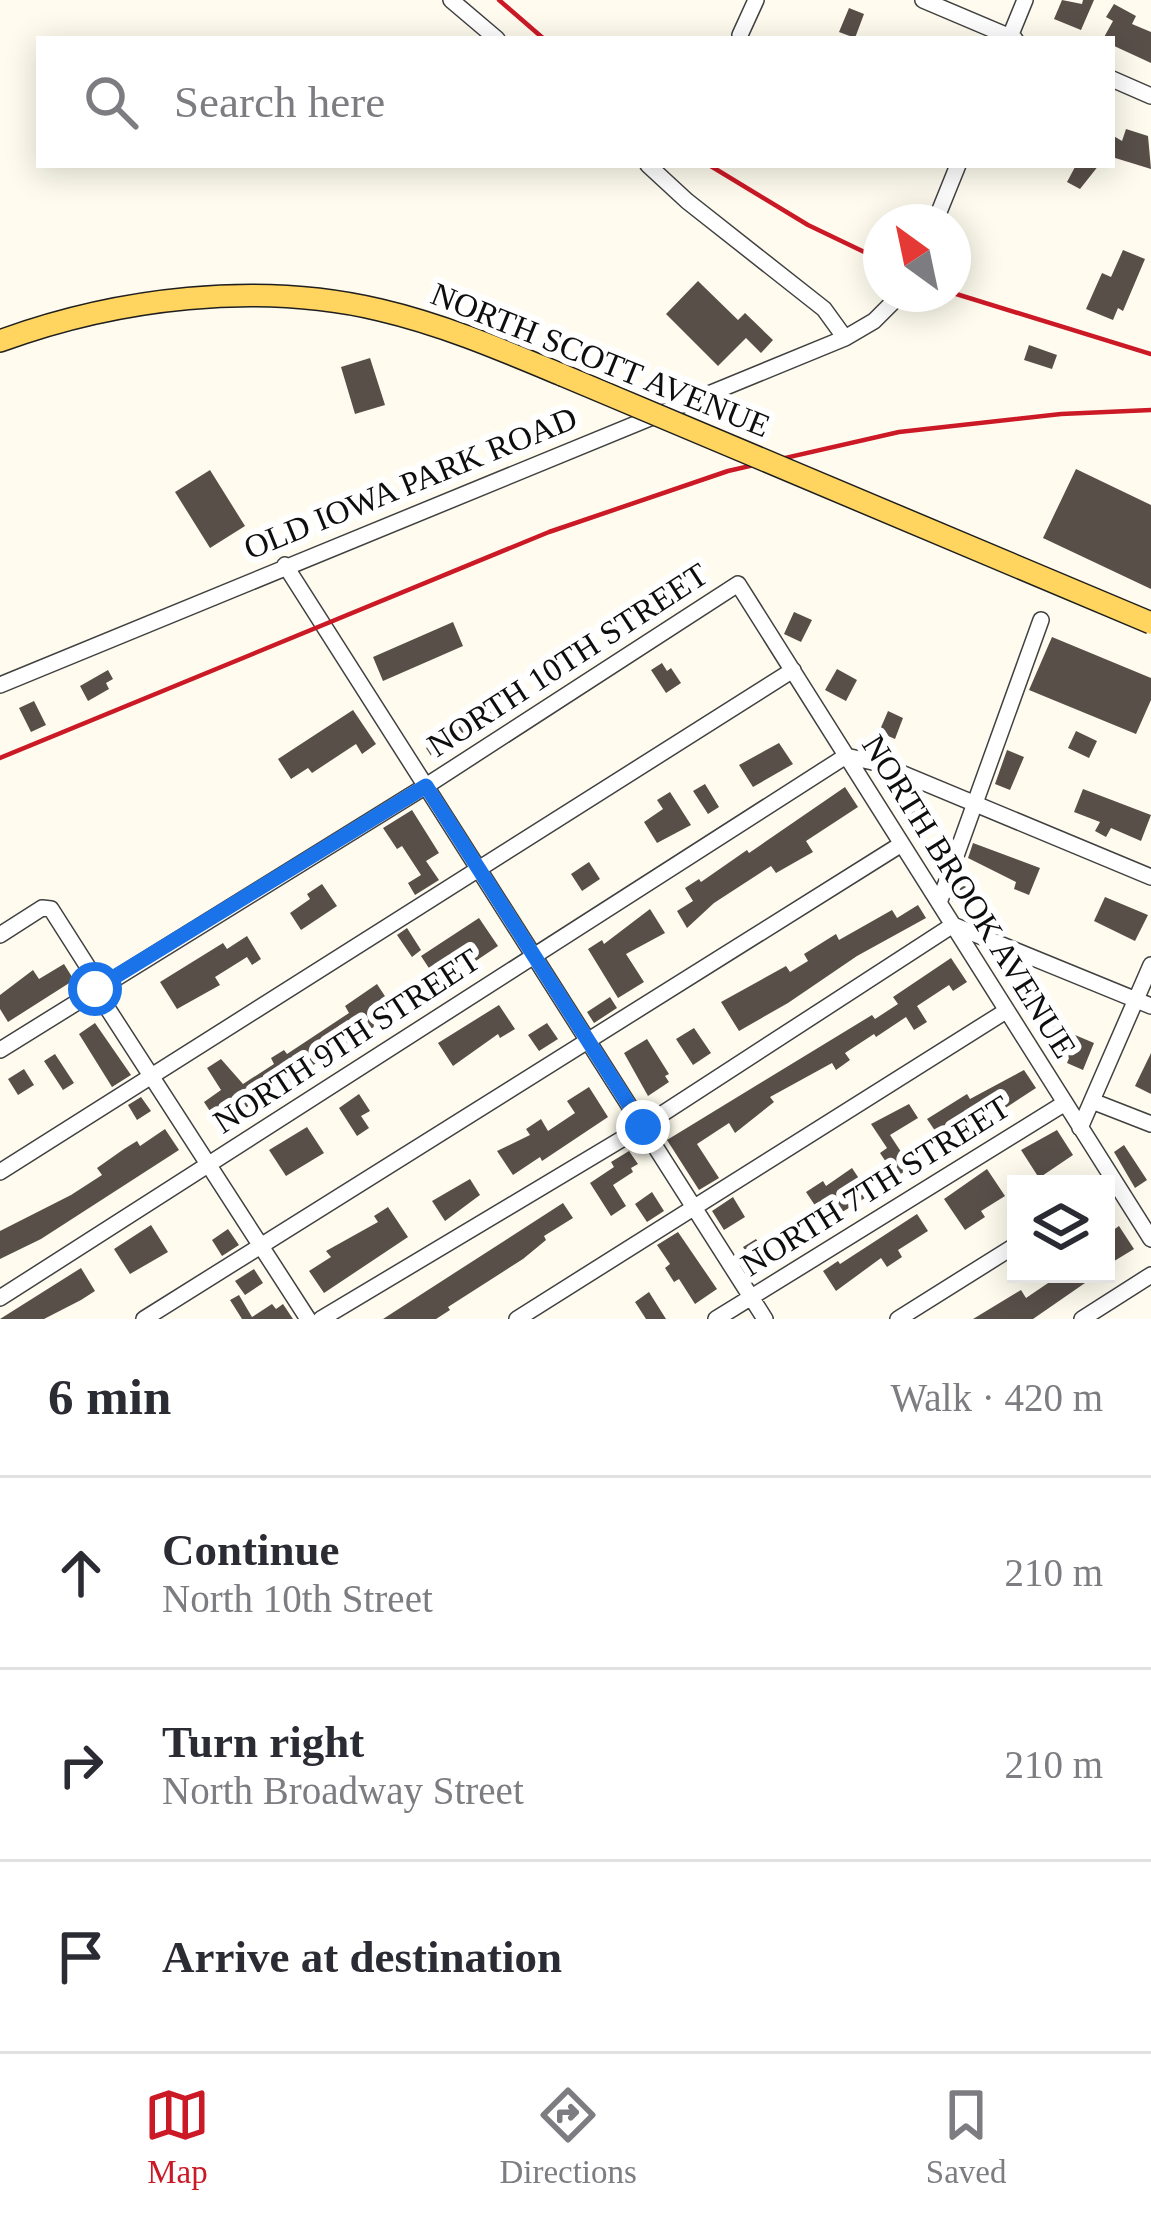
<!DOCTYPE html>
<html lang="en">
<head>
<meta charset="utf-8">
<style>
  :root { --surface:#fff; --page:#f7f7f7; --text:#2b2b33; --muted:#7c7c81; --line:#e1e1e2; --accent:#cb1926 }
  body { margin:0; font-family:"Times New Roman",serif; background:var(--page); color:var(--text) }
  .controls { position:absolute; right:36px; bottom:36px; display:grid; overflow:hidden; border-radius:0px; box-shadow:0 6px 30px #0003 }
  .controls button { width:108px; height:108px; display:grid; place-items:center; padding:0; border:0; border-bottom:3px solid var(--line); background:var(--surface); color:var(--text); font:60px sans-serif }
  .compass { position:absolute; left:863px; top:204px; width:108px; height:108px; border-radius:50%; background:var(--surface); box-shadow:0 6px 30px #0003; rotate:327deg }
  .stop { position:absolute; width:36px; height:36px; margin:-27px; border:9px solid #1a73e8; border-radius:50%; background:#fff }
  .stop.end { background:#1a73e8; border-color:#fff; box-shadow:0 3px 12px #0008 }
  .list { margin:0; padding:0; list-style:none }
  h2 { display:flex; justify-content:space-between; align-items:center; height:156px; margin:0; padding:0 48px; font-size:51px }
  h2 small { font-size:39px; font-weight:400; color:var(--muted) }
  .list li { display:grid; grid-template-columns:78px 1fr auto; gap:36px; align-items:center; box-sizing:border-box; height:192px; padding:0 48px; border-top:3px solid var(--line) }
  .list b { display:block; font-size:45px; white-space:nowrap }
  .list p { margin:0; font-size:39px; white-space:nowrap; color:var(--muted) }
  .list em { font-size:39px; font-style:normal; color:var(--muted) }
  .icon { flex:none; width:66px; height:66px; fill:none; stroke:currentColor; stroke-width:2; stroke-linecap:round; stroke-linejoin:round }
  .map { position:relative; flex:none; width:1151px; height:1319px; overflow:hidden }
  .search { position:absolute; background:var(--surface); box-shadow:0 6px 30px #0003; left:36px; right:36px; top:36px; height:132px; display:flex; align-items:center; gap:30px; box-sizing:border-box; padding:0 42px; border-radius:0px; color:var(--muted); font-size:45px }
  .sheet { height:732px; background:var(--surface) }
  nav { display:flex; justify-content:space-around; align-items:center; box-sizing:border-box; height:168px; border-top:3px solid var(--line); background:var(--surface); font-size:33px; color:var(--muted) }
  nav a { display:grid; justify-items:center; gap:6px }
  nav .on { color:var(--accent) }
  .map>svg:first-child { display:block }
</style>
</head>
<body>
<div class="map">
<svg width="1151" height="1319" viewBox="0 0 1151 1319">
  <rect width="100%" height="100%" fill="#fffcef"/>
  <path fill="#584f49" d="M 1062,0 L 1082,4 L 1083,0 L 1094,0 L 1081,30 L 1054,19 Z
    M 1114,4 L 1136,16 L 1132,24 L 1151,32 L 1151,63 L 1112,45 L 1112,39 L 1103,39 L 1113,21 L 1106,17 Z
    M 849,8 L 864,14 L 855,38 L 839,32 Z
    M 1126,129 L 1148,136 L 1151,169 L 1112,157 L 1112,135 L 1122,141 Z
    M 1070,165 L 1099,165 L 1080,189 L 1067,182 L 1075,167 Z
    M 1123,250 L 1145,259 L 1123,311 L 1118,308 L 1113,320 L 1086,309 L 1102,273 L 1111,277 Z
    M 698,281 L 738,320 L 745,313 L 773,340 L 761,353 L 746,338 L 718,366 L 666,314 Z
    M 1029,345 L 1057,355 L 1052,369 L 1024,360 Z
    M 370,358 L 385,405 L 355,414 L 341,367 Z
    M 1076,469 L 1151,505 L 1151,589 L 1043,538 Z
    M 210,470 L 245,526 L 210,548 L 175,492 Z
    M 794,612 L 812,620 L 801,642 L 784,634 Z
    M 453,622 L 463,646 L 383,681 L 373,657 Z
    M 1052,637 L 1151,678 L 1151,700 L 1136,734 L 1029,690 Z
    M 662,663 L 667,671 L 671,668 L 681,683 L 666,693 L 651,670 Z
    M 837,669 L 857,680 L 846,701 L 825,690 Z
    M 108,670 L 113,679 L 106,683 L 109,689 L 88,701 L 80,686 Z
    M 34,701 L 46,725 L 31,732 L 19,708 Z
    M 491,706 L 500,720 L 435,762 L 426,748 Z
    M 353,710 L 376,744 L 362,754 L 356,744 L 312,773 L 308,768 L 291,779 L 278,759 Z
    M 888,711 L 903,718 L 895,739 L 879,732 Z
    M 1076,731 L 1097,741 L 1089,758 L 1068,748 Z
    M 779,743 L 793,764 L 753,787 L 739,765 Z
    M 1007,750 L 1024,757 L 1010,790 L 995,784 Z
    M 705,784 L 719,807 L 708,814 L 693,791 Z
    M 845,787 L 858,807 L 806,841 L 813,852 L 776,873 L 771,866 L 714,903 L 687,928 L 677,911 L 693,901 L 685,888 L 699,879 L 701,882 L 747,850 L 749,853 Z
    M 1083,789 L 1151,815 L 1141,841 L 1111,828 L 1106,837 L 1095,831 L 1100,822 L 1074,812 Z
    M 670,792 L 691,825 L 657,843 L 644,822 L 663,809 L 657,800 Z
    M 908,805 L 934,816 L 926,833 L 903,823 Z
    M 412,810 L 439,853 L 426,861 L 439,880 L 415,895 L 408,883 L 421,875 L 402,846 L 397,849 L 383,828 Z
    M 973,843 L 1040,868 L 1029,895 L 1014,889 L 1016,882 L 968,858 Z
    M 589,862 L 600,879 L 582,891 L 571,874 Z
    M 322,884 L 337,906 L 301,930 L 290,913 L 310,899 L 307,894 Z
    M 959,884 L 974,890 L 966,907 L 952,901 Z
    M 1105,897 L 1148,915 L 1135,941 L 1094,921 Z
    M 918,905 L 926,918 L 857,956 L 788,1003 L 739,1031 L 721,1002 L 786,966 L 790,972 L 808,961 L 804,954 L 836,934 L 839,940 L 892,910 L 897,918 Z
    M 650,909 L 665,933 L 626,954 L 644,982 L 618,998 L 588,949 L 602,940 L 604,944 Z
    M 479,918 L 498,946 L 440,985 L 421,956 Z
    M 407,928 L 421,950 L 412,957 L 397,935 Z
    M 247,936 L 261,959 L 252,965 L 247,957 L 215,977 L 220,985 L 177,1009 L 160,982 L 223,943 L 227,949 Z
    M 951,958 L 967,982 L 953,991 L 949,985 L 917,1006 L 927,1022 L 914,1030 L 906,1017 L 876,1037 L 874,1034 L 845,1053 L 850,1060 L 836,1070 L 832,1063 L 770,1097 L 774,1102 L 735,1133 L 729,1123 L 697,1144 L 719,1178 L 699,1190 L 667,1140 L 872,1015 L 875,1019 L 898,1004 L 893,997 Z
    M 64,964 L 74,980 L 8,1022 L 0,1009 L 0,995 L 33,970 L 39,979 Z
    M 377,984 L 396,1013 L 299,1074 L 303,1079 L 290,1088 L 286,1082 L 219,1125 L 204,1102 L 221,1090 L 207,1068 L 221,1059 L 243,1084 L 274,1064 L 271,1058 L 284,1050 L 287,1054 L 349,1013 L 345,1006 Z
    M 610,997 L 617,1008 L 594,1023 L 587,1012 Z
    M 499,1005 L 515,1029 L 500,1038 L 498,1034 L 453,1066 L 438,1043 Z
    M 1056,1021 L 1068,1032 L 1094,1043 L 1083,1070 L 1067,1063 L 1069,1058 L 1043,1041 Z
    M 95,1023 L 131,1075 L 112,1087 L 79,1034 Z
    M 547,1023 L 558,1039 L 539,1051 L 528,1035 Z
    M 694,1028 L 711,1053 L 693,1065 L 676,1039 Z
    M 647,1039 L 669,1074 L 665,1076 L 669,1082 L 648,1096 L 624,1053 Z
    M 1151,1053 L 1151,1094 L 1135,1086 Z
    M 55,1054 L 74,1083 L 63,1090 L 44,1061 Z
    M 24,1069 L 34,1085 L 18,1095 L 8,1079 Z
    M 1024,1070 L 1036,1088 L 946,1147 L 927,1119 L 967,1094 L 970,1099 Z
    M 589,1087 L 608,1117 L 542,1161 L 540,1157 L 513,1175 L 497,1151 L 530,1135 L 526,1129 L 541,1119 L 548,1131 L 575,1113 L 567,1101 Z
    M 359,1094 L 370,1111 L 361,1116 L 369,1128 L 357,1136 L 339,1108 Z
    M 141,1097 L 151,1111 L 137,1120 L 128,1105 Z
    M 909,1104 L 918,1118 L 890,1135 L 911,1167 L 896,1177 L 880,1153 L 887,1148 L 871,1124 Z
    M 307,1127 L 324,1153 L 286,1176 L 269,1150 Z
    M 165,1129 L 179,1150 L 41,1239 L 0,1259 L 0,1231 L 71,1195 L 102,1175 L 97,1168 L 124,1149 L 137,1141 L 140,1146 Z
    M 1057,1130 L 1073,1155 L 1039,1178 L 1021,1150 Z
    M 1124,1145 L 1147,1180 L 1135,1188 L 1114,1152 Z
    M 629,1151 L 638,1164 L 631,1168 L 633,1172 L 613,1185 L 626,1206 L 611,1216 L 590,1183 L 614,1167 L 611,1162 Z
    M 852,1168 L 870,1195 L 826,1222 L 806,1192 L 823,1181 L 826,1186 Z
    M 987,1169 L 1005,1196 L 981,1211 L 985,1217 L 965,1230 L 944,1199 Z
    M 470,1179 L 480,1195 L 445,1221 L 432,1201 Z
    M 652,1192 L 664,1211 L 647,1222 L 635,1204 Z
    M 733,1197 L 745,1217 L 724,1230 L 712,1211 Z
    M 563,1203 L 573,1218 L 544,1236 L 546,1240 L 523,1259 L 448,1307 L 450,1310 L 436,1319 L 383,1319 Z
    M 388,1207 L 408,1237 L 324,1293 L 309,1271 L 331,1257 L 326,1251 L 378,1222 L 374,1216 Z
    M 917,1214 L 928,1231 L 898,1250 L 902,1257 L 887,1267 L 881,1258 L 836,1291 L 823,1271 L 838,1261 L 840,1264 Z
    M 151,1225 L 168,1252 L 130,1274 L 114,1249 Z
    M 1119,1226 L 1134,1249 L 1106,1266 L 1106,1235 Z
    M 228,1229 L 239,1245 L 222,1256 L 212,1240 Z
    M 678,1232 L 717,1289 L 695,1304 L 679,1279 L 674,1282 L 665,1268 L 670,1264 L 657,1245 Z
    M 756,1239 L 768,1257 L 755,1265 L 743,1247 Z
    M 81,1268 L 95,1291 L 81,1300 L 44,1319 L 0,1319 Z
    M 254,1269 L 263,1283 L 245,1295 L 235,1281 Z
    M 1055,1274 L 1098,1274 L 1033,1319 L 973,1319 L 1021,1290 L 1026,1298 L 1057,1277 Z
    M 649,1292 L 666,1319 L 646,1319 L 635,1302 Z
    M 239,1295 L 252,1317 L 272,1304 L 276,1309 L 283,1304 L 293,1319 L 242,1319 L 230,1300 Z"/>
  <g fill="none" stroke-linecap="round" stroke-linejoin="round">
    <defs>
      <path id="minor" d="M 451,0 L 497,39
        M 923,0 L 1015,39
        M 740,35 L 756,0
        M 1009,39 L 1025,0
        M 1112,79 L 1151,96
        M 648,165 L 687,201 L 824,309 L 845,338
        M 935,222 L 958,165
        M 285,565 L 765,1319
        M 0,685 L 845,338 L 874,321 L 901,294
        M 939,903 L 1041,620
        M 0,935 L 42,908 L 51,909 L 100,986
        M 95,989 L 308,1319
        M 0,1050 L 426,786 L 738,584 L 1151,1239
        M 1092,1101 L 1151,1124
        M 1080,1128 L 1151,965
        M 0,1172 L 793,670
        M 0,1298 L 846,756 L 877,763 L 1151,877
        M 144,1319 L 900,845
        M 321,1319 L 642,1127 L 953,925 L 1151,1006
        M 517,1319 L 1006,1011
        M 716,1319 L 1065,1103
        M 898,1319 L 1016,1245
        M 1082,1319 L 1151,1275"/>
      <path id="major" d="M 0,341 C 117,298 258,281 380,310 C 444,325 502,350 562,375"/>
    </defs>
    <use href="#minor" stroke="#414141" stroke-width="18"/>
    <use href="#major" stroke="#1f1f1f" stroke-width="24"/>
    <use href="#minor" stroke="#fff" stroke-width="15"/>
    <use href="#major" stroke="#ffd55f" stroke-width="21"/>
    <path stroke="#cb1926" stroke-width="4.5" d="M 499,0 L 544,39
      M 709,165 L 808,225 L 881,260
      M 953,293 L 1151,354
      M 0,758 L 549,532 L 728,471 L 899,432 L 1061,414 L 1151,410"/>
    <defs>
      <path id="major-bridge" d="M 562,375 L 1151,623"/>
    </defs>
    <use href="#major-bridge" stroke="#1f1f1f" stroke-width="24" stroke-linecap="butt"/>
    <use href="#major-bridge" stroke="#ffd55f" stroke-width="21"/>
  </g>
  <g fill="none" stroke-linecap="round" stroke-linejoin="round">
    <path stroke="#1a73e8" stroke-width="15" d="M 95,989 L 426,786 L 643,1127"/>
  </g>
  <g text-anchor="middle" stroke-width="12" stroke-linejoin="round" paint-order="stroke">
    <g font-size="33" fill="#0e0e0e" stroke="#fff">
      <text transform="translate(601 359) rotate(22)" y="12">NORTH SCOTT AVENUE</text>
      <text transform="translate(410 482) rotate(-22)" y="12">OLD IOWA PARK ROAD</text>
      <text transform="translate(567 659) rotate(-33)" y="12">NORTH 10TH STREET</text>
      <text transform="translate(970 896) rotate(58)" y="12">NORTH BROOK AVENUE</text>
      <text transform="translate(346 1040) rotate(-33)" y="12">NORTH 9TH STREET</text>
      <text transform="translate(875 1185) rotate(-32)" y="12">NORTH 7TH STREET</text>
    </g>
  </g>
</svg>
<div class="controls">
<button><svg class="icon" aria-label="layers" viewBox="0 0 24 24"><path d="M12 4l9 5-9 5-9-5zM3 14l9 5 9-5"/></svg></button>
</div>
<svg class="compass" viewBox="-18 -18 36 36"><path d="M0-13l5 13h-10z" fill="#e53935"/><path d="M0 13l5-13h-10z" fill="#7c7c81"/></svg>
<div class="stop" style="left:95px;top:989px"></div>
<div class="stop end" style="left:643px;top:1127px"></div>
<div class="search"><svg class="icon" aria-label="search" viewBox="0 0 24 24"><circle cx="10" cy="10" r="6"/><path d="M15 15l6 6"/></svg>Search here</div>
</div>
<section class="sheet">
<h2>6 min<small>Walk · 420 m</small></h2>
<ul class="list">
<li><svg class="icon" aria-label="ahead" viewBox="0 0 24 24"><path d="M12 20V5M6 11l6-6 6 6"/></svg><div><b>Continue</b><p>North 10th Street</p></div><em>210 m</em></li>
<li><svg class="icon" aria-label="right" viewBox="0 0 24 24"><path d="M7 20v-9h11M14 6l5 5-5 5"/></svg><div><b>Turn right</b><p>North Broadway Street</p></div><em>210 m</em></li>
<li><svg class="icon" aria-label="arrive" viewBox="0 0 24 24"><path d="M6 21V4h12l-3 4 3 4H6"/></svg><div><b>Arrive at destination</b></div></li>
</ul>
</section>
<nav>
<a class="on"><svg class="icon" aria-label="map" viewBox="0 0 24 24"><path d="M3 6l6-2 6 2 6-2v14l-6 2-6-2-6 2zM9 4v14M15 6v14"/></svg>Map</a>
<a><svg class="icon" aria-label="directions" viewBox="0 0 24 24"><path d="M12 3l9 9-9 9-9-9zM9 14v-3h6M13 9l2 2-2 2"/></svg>Directions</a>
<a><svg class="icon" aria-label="saved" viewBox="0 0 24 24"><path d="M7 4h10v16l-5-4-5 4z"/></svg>Saved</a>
</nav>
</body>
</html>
